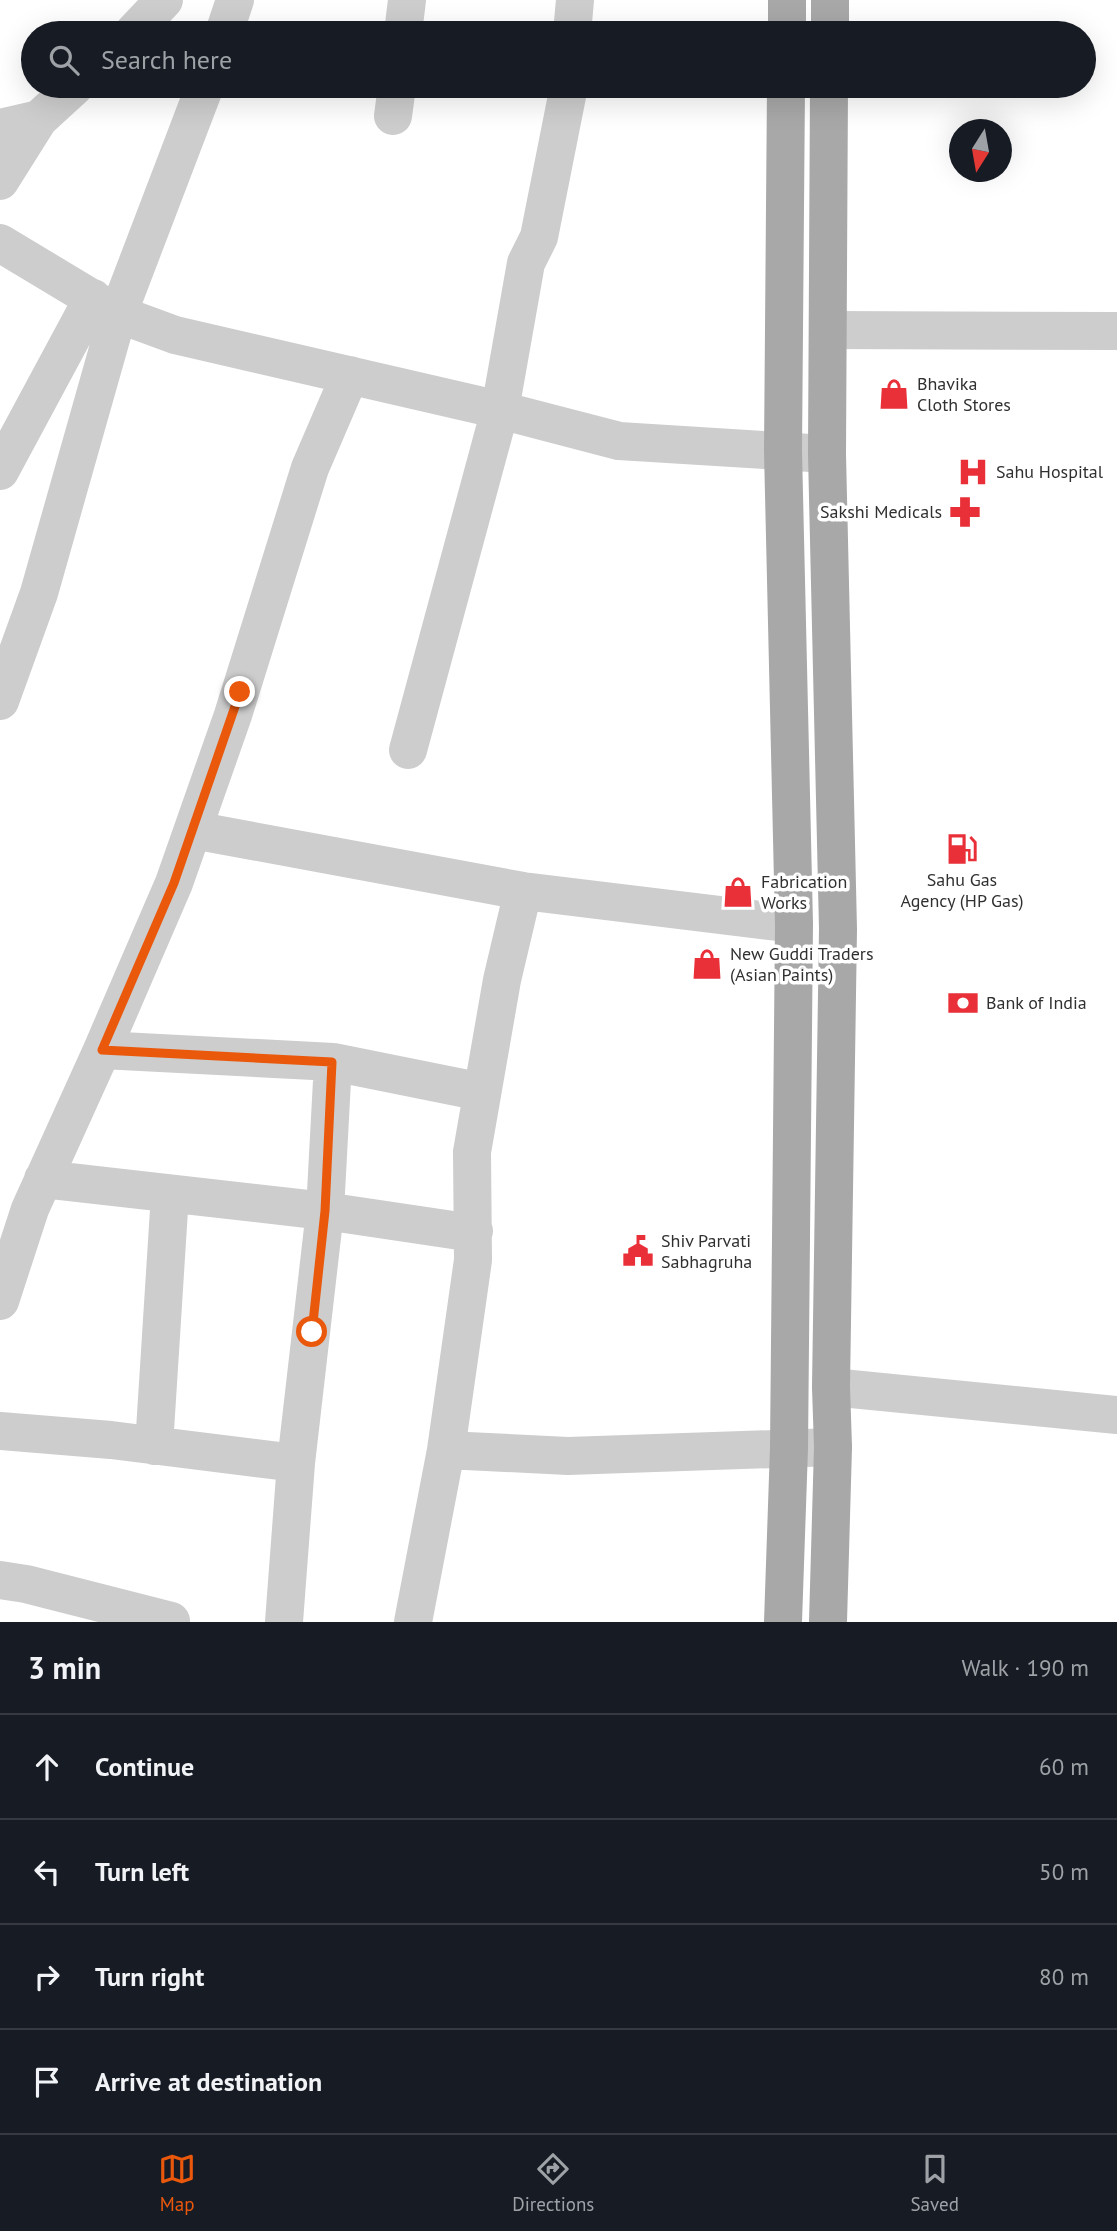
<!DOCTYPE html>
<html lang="en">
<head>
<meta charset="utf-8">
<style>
  :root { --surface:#171b24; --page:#242831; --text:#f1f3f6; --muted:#9ea1a6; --line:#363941; --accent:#ea580c }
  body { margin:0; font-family:"PT Sans",sans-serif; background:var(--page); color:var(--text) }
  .compass { position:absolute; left:949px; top:119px; width:63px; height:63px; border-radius:50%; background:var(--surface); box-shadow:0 7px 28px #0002; rotate:191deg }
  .stop { position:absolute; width:21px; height:21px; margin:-16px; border:5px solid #ea580c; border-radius:50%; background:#fff }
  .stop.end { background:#ea580c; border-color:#fff; box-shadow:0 2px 7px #0008 }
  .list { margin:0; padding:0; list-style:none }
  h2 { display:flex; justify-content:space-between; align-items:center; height:91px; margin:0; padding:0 28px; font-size:30px }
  h2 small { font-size:23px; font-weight:400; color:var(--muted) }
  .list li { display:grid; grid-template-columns:46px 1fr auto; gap:21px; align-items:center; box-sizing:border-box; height:105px; padding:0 28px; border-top:2px solid var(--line) }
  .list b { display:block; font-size:26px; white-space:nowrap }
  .list em { font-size:23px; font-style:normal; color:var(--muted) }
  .icon { flex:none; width:38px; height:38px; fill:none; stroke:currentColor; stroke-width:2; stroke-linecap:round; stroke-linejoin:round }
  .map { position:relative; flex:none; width:1117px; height:1622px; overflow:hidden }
  .search { position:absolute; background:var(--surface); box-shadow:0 7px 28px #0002; left:21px; right:21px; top:21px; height:77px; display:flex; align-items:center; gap:18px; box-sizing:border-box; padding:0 24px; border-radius:38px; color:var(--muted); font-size:26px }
  .sheet { height:511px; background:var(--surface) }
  nav { display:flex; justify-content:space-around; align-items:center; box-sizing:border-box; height:98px; border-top:2px solid var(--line); background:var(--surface); font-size:19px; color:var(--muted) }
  nav a { display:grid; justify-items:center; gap:4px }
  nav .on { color:var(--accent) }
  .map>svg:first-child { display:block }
</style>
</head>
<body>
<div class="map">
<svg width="1117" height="1622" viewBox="0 0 1117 1622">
  <rect width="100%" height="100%" fill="#fff"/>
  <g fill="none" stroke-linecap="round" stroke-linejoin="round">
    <path stroke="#cdcdcd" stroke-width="38" d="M 133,33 L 164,0
      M 224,33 L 235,0
      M 403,33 L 407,0
      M 572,33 L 575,0
      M 205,86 L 118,314 L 175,335 L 500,410 L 619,441 L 827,454
      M 393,116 L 397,86
      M 0,128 L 39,119 L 75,86
      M 0,181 L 39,119
      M 0,243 L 118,314 L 39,593 L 0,701
      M 828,330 L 1117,331
      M 0,471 L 93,298
      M 408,750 L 500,410 L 526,263 L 539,237 L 569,86
      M 193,830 L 523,891 L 794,924
      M 102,1050 L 333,1062 L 325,1211 L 473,1233 L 474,1231
      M 333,1062 L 482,1092
      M 0,1301 L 30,1209 L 102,1050 L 174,883 L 233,715 L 310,468 L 350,375
      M 831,1387 L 1117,1415
      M 0,1431 L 111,1440 L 296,1463 L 325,1211 L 43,1179
      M 154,1446 L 170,1194
      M 446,1450 L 473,1260 L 472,1152 L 502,980 L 523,891
      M 0,1580 L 26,1584 L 171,1621
      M 284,1622 L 296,1463
      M 413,1622 L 446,1450 L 568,1456 L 833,1447"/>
    <path stroke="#a8a8a8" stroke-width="38" d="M 787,33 L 787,0
      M 830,33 L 830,0
      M 783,1622 L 789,1448 L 794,924 L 783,451 L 786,86
      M 828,1622 L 833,1447 L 831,1387 L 838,929 L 827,454 L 829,86"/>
  </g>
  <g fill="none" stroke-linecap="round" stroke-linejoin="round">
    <path stroke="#ea580c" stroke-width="9" d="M 240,692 L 174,883 L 102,1050 L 332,1062 L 325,1211 L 312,1332"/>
  </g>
  <defs>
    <symbol id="shop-bare" viewBox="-9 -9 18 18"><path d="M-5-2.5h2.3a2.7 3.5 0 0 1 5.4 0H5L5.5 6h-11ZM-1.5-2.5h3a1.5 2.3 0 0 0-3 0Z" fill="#e93039" stroke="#fff" stroke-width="2.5" paint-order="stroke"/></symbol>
    <symbol id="hospital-bare" viewBox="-9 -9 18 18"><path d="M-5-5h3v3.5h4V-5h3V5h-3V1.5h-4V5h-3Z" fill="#e93039" stroke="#fff" stroke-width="2.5" paint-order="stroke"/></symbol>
    <symbol id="pharmacy-bare" viewBox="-9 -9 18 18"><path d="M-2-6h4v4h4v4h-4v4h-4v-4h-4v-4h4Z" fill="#e93039" stroke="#fff" stroke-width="2.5" paint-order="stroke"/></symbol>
    <symbol id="fuel-bare" viewBox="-9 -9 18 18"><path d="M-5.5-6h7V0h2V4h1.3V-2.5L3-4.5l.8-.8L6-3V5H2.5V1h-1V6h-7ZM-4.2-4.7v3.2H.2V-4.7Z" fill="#e93039" stroke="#fff" stroke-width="2.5" paint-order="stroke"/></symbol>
    <symbol id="bank-bare" viewBox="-9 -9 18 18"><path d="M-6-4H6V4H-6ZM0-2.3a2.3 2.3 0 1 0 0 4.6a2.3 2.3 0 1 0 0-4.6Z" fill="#e93039" stroke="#fff" stroke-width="2.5" paint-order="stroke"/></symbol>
    <symbol id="civic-bare" viewBox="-9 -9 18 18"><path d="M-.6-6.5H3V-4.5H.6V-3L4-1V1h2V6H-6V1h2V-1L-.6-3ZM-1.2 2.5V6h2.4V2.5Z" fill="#e93039" stroke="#fff" stroke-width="2.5" paint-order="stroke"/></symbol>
  </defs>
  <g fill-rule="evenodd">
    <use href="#shop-bare" x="872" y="372" width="44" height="44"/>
    <use href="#hospital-bare" x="951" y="450" width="44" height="44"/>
    <use href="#pharmacy-bare" x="943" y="490" width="44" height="44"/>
    <use href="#fuel-bare" x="940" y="827" width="44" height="44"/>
    <use href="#shop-bare" x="716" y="870" width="44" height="44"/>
    <use href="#shop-bare" x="685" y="942" width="44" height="44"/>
    <use href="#bank-bare" x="941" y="981" width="44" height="44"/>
    <use href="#civic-bare" x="616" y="1229" width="44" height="44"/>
  </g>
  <g text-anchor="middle" stroke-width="7" stroke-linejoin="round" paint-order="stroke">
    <g font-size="18" fill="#303030" stroke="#fff" text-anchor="start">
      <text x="917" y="390">Bhavika<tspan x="917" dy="21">Cloth Stores</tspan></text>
      <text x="996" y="478">Sahu Hospital</text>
      <text x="942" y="518" text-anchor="end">Sakshi Medicals</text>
      <text x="962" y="886" text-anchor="middle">Sahu Gas<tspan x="962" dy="21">Agency (HP Gas)</tspan></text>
      <text x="761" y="888">Fabrication<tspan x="761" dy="21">Works</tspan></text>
      <text x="730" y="960">New Guddi Traders<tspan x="730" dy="21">(Asian Paints)</tspan></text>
      <text x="986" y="1009">Bank of India</text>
      <text x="661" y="1247">Shiv Parvati<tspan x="661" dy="21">Sabhagruha</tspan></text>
    </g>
  </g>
</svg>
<svg class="compass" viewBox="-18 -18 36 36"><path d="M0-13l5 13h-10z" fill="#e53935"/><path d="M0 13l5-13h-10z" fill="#9ea1a6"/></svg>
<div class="stop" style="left:312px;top:1332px"></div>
<div class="stop end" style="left:240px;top:692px"></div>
<div class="search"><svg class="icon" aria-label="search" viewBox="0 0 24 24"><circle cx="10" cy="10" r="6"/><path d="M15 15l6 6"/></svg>Search here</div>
</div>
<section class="sheet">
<h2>3 min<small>Walk · 190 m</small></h2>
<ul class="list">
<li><svg class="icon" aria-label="ahead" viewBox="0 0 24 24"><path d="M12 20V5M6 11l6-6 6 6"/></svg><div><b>Continue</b></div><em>60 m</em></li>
<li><svg class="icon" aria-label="left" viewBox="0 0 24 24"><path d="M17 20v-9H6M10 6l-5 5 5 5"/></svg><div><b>Turn left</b></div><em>50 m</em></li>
<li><svg class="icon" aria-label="right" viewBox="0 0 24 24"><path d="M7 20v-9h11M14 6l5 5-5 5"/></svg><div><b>Turn right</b></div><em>80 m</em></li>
<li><svg class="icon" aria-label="arrive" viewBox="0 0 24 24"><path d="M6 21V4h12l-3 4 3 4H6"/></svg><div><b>Arrive at destination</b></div></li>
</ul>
</section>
<nav>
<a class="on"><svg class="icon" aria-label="map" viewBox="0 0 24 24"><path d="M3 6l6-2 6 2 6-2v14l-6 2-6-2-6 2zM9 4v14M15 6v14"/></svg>Map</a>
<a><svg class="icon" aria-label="directions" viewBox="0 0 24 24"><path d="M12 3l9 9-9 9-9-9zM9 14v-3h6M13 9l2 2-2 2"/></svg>Directions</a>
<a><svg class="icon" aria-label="saved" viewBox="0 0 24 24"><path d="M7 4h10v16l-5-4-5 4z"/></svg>Saved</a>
</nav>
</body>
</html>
